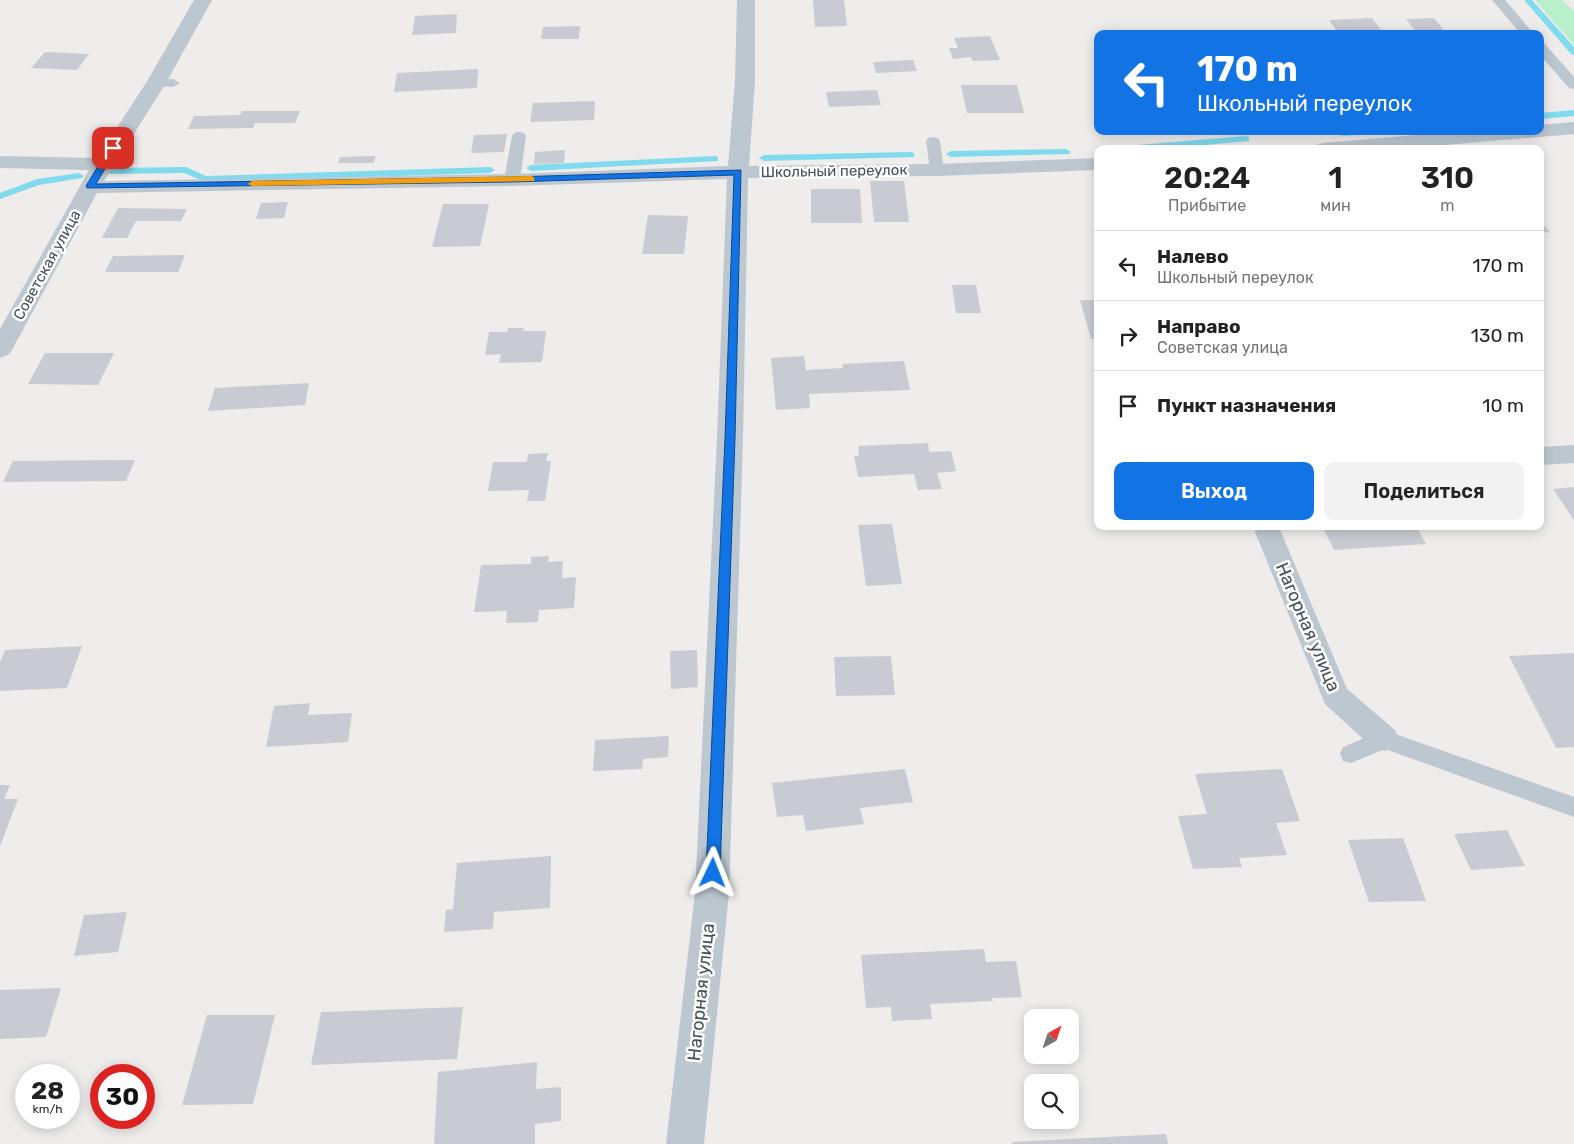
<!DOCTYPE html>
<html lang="ru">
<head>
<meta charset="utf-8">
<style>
	:root { --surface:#fff; --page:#f2f2f2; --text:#222; --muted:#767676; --line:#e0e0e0; --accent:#1173e4 }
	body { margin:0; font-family:Rubik,sans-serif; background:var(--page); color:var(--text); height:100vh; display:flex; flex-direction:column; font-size:19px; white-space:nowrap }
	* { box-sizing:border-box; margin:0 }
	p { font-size:16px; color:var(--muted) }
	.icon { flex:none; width:28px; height:28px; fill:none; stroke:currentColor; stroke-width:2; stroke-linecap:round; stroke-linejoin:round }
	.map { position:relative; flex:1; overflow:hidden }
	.sheet { position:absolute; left:1094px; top:145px; width:450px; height:385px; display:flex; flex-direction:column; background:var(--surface); border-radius:10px; box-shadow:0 2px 12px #0003 }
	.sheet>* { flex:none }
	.top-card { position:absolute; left:1094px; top:30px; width:450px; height:105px; border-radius:10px; box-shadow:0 2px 12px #0003; background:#1173e4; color:#fff; overflow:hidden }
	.needle { width:32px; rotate:40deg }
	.buttons { position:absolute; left:1024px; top:1009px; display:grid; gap:10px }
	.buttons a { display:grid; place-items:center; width:55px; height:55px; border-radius:10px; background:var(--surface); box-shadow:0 2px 12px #0003; font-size:25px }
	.speed { position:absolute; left:15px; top:1064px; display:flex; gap:10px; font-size:25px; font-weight:700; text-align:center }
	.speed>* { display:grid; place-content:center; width:65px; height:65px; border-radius:50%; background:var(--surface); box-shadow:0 2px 12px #0003; line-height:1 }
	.speed small { font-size:12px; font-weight:400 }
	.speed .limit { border:8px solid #d22; background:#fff; color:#111 }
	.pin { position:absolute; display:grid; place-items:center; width:42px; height:42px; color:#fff; margin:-21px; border-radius:10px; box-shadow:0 2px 8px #0006 }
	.me { position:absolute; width:55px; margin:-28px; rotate:2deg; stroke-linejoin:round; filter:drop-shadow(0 0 4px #0008) }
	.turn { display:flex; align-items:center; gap:18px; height:105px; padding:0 20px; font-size:22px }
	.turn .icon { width:65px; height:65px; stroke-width:2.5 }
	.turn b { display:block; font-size:35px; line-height:42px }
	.eta { display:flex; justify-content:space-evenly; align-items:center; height:85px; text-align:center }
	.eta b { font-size:30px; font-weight:600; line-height:35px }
	.action { display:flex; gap:10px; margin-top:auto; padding:10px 20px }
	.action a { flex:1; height:58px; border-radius:10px; background:var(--accent); color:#fff; font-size:20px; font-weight:600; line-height:58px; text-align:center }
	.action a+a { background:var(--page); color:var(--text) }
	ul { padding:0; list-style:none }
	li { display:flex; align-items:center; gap:15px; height:70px; padding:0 20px; border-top:1px solid var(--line) }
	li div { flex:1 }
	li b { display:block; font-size:19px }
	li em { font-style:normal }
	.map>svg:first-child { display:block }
</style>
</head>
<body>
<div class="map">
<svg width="1574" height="1144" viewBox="0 0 1574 1144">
	<rect width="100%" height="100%" fill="#efecec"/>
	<path fill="#b7f0cb" d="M1535 0H1562L1574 11V45Z"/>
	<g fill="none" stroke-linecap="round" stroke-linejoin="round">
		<path fill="#81dbef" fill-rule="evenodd" d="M1524 0H1532L1574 47V55L1571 54Z
			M1574 110V116L1540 119V113Z
			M1345 131H1376L1372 134 1342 136 1340 134Z
			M1246 136 1249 137V141L1161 149H1121L1125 146Z
			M1066 149 1071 152 1069 154 951 157 946 154 951 151Z
			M911 152 914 153V157L764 161 759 158 764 155Z
			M715 156 718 157V161L531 171 526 168 531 165Z
			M186 167 206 176 490 167 495 170 490 173 205 182 184 173 111 174 106 171 111 168Z
			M79 173 84 176 82 178 39 185 0 199V193L37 179Z"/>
	</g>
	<path fill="#c8cbd1" d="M813 0H844L847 26 815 27Z
		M457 14 456 33 412 35 415 16Z
		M1372 18 1384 34H1339L1329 20Z
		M1434 18 1447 34H1418L1406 19Z
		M580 26 579 39H541L543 27Z
		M990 36 1000 60 973 61 971 57 953 59 949 48H958L954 38Z
		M45 52 89 54 77 70 31 68Z
		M913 60 917 71 876 73 873 62Z
		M478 69 477 88 394 92 397 73Z
		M961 85H1017L1024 113H967Z
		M877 90 881 105 829 107 826 92Z
		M595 101 594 120 530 122 533 103Z
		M242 111H300L295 123H255L253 128 188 129 194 116 240 115Z
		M507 134 504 152 471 153 474 135Z
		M565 150 564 163 534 164 535 152Z
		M376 156 373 163H338L340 157Z
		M870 181H904L909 222H874Z
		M811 189H860L862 223H811Z
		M288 202 284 218 256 219 261 203Z
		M443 204H489L480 246 432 247Z
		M118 208 187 209 181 221H136L127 238H102Z
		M648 215 688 216 684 254H642Z
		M1540 221 1550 232 1540 233Z
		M185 255 178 272H105L113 256Z
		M952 285H976L981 313H956Z
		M1080 300H1094L1098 305V339H1091Z
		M508 328H524L523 331H546L542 362 499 363 501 354 485 355 489 332H507Z
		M45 353H114L98 385 28 384Z
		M804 356 806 370 843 368 842 364 904 361 910 390 809 394 810 408 776 410 771 358Z
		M309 383 305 405 208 411 215 388Z
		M928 443 929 451 932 452 951 451 956 471 937 473 942 489 918 490 914 474 858 477 854 456H859L858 446Z
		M548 453 546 461H551L545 501H527L529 490 488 491 493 462H527L528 454Z
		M135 460 126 481 3 482 13 461Z
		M1574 487V520L1553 489Z
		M892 524 902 584 866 586 858 525Z
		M1322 526H1416L1426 544 1334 550Z
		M549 556 548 562 563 561 562 578 576 577 574 608 539 610 538 622 506 623 507 611 474 612 481 565 531 564V557Z
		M82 646 67 688 0 691V662L5 650Z
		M697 650 698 687 671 689 670 651Z
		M1574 653V747L1556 748 1509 656Z
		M891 656 895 695 836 696 834 657Z
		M310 703 308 715 352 713 348 742 266 747 274 706Z
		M669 736 668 757 643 759 642 769 593 771 595 740Z
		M905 769 913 802 860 808 864 824 806 831 803 815 777 817 772 783Z
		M1282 769 1300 821 1276 823 1287 855 1239 858 1242 867 1193 869 1178 816 1207 814 1195 774Z
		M0 785H10L4 799H18L0 846Z
		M1507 830 1525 866 1471 870 1454 834Z
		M1403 838 1426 901 1369 902 1348 840Z
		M551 856 550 908 494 912 493 929 444 932 446 910 453 909 457 863Z
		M127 912 118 952 74 956 84 915Z
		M984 949 986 962 1016 961 1022 997 992 998 993 1001 930 1004 932 1019 892 1021 891 1007 866 1008 861 955Z
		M61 988 46 1037 0 1039V990Z
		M463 1007 457 1059 311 1065 321 1012Z
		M207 1015H275L253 1104 182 1105Z
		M537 1062 536 1089 561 1087V1121L535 1124V1144H434L438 1072Z
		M1166 1134 1168 1144H1012V1142Z"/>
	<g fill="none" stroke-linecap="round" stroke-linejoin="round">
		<path fill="#bcc7cf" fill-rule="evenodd" d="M1492 0H1505L1534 34H1521Z
			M1540 43 1545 44 1574 77V89L1569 88 1540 55Z
			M156 79H173L180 83 173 87 151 86 149 83 151 80Z
			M519 132 524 133 526 136 520 180 517 183H507L504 180 512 136 514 133Z
			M933 137 938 138 940 141 944 170 942 173H932L930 170 926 141 928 138Z
			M1384 730 1574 797V817L1385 749 1351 763 1343 761 1340 754 1343 747Z"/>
		<path fill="#bcc7cf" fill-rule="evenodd" d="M194 0H212L166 83 104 181 512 174 728 166 735 81 737 0H755V81L749 166 937 164 1098 158V170L937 176 748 178 743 438 729 893 704 1144H666L695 893 717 438 727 179 512 186 97 193 12 350 8 355 0 358V329L89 170 0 168V156L97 158 146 83Z
			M1574 122V134L1398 149H1313L1316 145 1323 143 1464 131H1540V125Z
			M1574 445V463L1540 465V447Z
			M1255 526H1281V532L1347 689 1395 730 1399 739 1395 748 1384 751 1373 748 1325 704 1255 532Z"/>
	</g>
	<path fill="#1173e4" stroke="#0b4b94" d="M113 146 117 148 96 184 512 177 741 170 735 438 720 873 718 877 713 879 708 877 706 873 725 438 734 175 512 182 87 188 86 186 109 148Z"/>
	<path fill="#f59e0b" d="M531 176 534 177V181L252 186 248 184 252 181Z"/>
	<g text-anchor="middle" stroke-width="5" stroke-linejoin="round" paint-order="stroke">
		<g font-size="15" fill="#44505a" stroke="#fff">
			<text transform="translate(834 171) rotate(-1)" y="5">Школьный переулок</text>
			<text transform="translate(47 265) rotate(-61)" y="5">Советская улица</text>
		</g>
		<g font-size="18" fill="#44505a" stroke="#fff">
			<text transform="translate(1308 627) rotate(67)" y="6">Нагорная улица</text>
			<text transform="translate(701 992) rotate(-84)" y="6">Нагорная улица</text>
		</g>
	</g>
</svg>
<div class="buttons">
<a><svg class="needle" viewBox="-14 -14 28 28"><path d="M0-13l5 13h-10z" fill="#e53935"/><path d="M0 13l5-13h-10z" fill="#767676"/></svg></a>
<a><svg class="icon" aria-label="search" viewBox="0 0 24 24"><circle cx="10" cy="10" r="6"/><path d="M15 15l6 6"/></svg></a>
</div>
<div class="speed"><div>28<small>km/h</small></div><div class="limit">30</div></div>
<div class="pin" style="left:113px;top:148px;background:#d93025"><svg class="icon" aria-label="arrive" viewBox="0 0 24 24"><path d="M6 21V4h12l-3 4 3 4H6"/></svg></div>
<svg class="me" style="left:713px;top:873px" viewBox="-20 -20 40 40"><path d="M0-17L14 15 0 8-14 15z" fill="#1173e4" stroke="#fff" stroke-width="4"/></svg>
<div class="top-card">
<div class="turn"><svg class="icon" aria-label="left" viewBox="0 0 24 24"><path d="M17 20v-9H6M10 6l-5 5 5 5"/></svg><div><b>170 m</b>Школьный переулок</div></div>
</div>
<section class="sheet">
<div class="eta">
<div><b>20:24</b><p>Прибытие</p></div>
<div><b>1</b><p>мин</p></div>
<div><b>310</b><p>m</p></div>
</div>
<ul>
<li><svg class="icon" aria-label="left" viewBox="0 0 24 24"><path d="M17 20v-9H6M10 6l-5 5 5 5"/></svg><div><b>Налево</b><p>Школьный переулок</p></div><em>170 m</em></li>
<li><svg class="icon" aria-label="right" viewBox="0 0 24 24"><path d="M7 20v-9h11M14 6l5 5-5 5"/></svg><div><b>Направо</b><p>Советская улица</p></div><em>130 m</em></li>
<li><svg class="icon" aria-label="arrive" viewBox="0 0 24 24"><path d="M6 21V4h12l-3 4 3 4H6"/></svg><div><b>Пункт назначения</b></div><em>10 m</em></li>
</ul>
<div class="action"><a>Выход</a><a>Поделиться</a></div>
</section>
</div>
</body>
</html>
